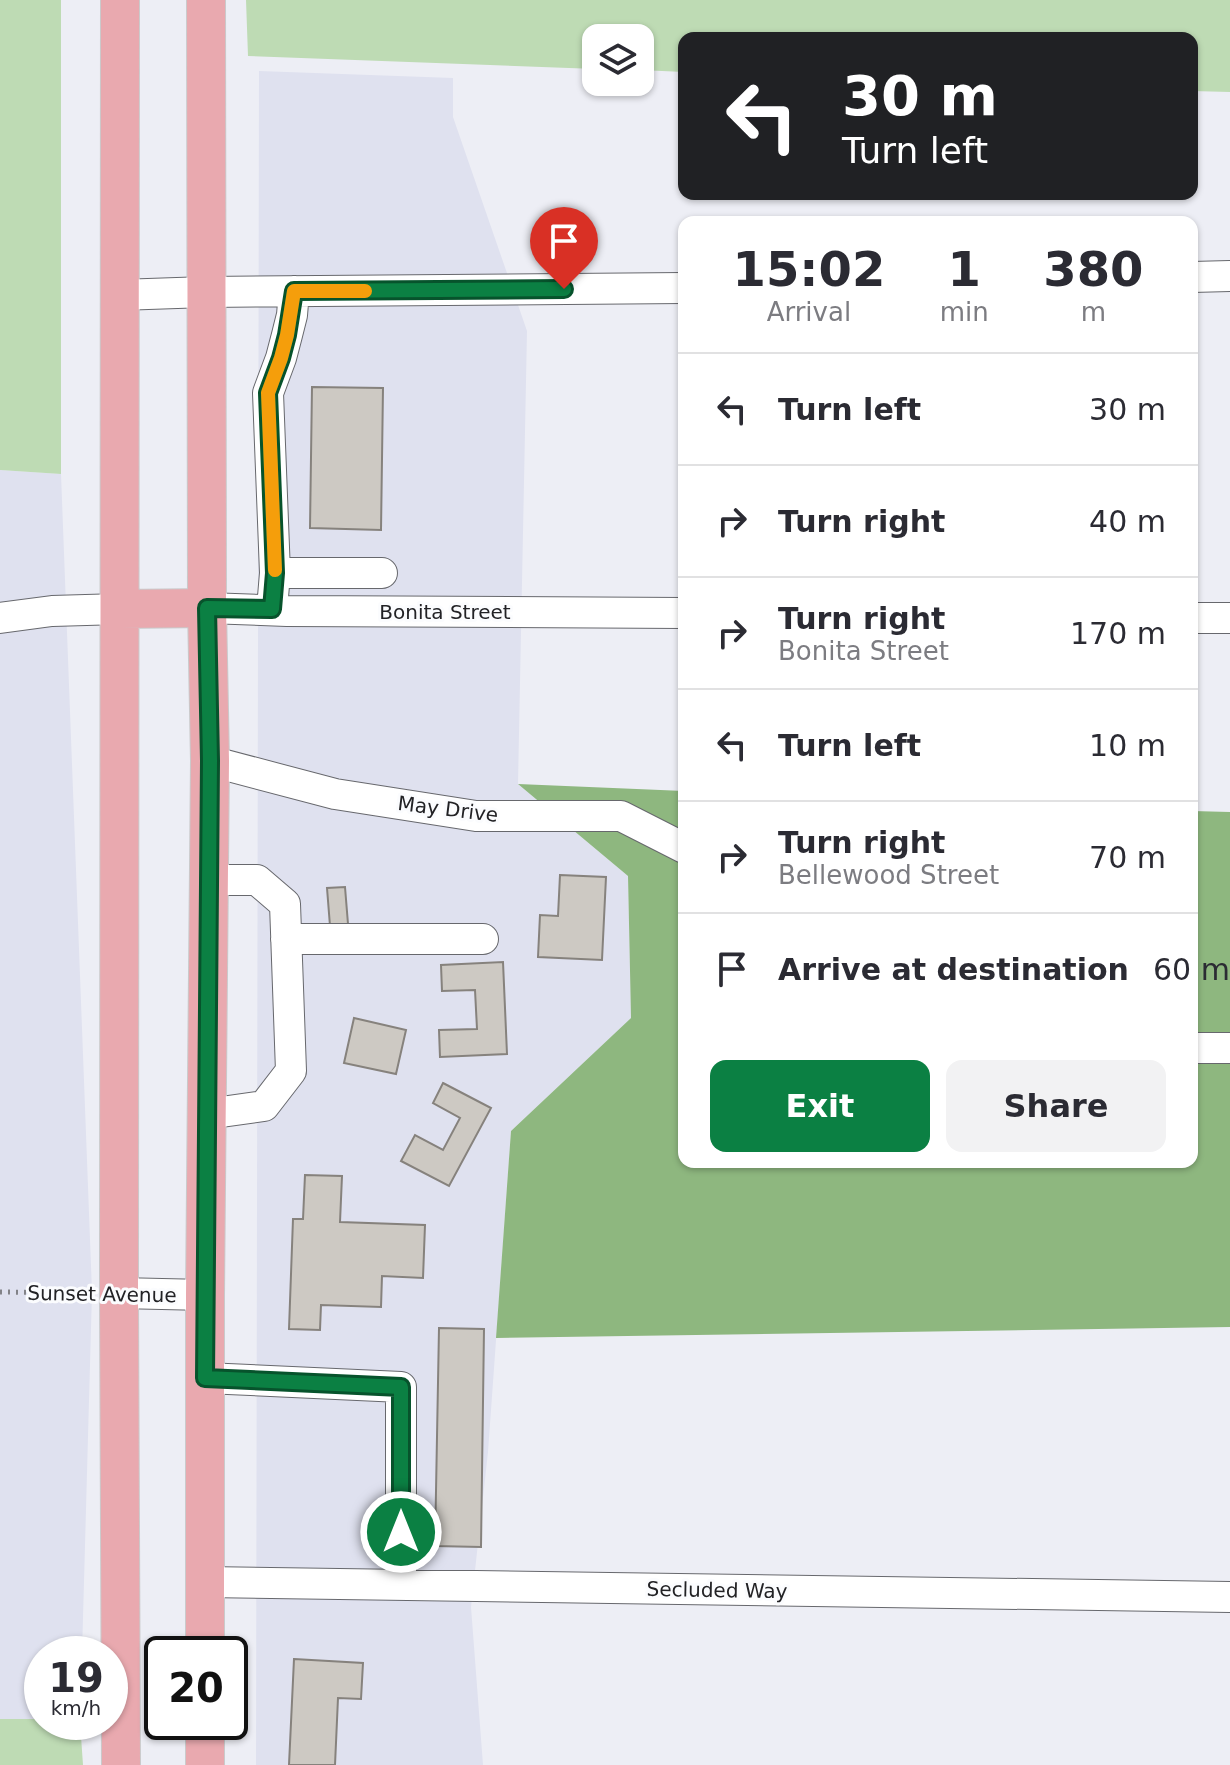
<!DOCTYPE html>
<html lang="en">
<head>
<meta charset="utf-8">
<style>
	:root { --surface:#fff; --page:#f2f2f3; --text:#2b2b33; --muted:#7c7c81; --line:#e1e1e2; --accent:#0b8043 }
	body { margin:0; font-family:"DejaVu Sans",sans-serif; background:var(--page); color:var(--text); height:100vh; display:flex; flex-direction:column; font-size:30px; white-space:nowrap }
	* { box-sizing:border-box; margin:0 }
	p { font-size:26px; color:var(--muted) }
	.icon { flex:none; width:44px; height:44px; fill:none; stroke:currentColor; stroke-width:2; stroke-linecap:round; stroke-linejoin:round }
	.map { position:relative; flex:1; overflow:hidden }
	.panel { position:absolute; left:678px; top:216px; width:520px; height:952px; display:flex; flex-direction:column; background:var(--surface); border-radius:16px; box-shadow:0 2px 6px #0004 }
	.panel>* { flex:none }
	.banner { position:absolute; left:678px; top:32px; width:520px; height:168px; border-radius:16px; box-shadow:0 2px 6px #0004; background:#202124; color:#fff; overflow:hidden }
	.fabs { position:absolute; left:582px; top:24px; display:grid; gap:16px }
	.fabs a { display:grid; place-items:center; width:72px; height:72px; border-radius:16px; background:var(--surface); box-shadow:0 2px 6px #0004; font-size:40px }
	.speed { position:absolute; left:24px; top:1636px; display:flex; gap:16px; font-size:40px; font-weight:700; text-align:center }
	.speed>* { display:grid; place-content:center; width:104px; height:104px; border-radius:50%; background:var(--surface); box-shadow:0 2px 6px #0004; line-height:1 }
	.speed small { font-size:20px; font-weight:400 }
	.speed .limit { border:4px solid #111; border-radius:12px; background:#fff; color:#111 }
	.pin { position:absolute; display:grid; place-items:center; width:68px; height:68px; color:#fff; margin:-82px -34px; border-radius:50% 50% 50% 0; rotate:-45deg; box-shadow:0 0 8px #0007 }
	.pin .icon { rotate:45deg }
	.me { position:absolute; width:88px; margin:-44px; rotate:0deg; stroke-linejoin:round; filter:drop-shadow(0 0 6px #0008) }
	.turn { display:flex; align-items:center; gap:28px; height:168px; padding:0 32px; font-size:36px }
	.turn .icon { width:104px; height:104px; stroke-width:2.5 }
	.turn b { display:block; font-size:56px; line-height:68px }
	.eta { display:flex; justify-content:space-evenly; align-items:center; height:136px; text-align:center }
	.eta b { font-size:48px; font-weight:600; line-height:56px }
	.primary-button { display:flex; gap:16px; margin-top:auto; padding:16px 32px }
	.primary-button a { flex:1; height:92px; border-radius:16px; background:var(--accent); color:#fff; font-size:32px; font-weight:600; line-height:92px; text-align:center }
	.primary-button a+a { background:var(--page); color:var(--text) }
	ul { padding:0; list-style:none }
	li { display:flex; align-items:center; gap:24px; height:112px; padding:0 32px; border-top:2px solid var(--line) }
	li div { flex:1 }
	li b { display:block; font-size:30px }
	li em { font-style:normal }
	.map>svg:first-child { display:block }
</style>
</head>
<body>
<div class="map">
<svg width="1230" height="1765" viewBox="0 0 1230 1765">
	<rect width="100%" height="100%" fill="#edeef5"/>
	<path fill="#dfe1ef" d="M259 71 453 78V117L527 331 518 784 628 876 631 1018 511 1131 488 1452 471 1607 483 1765H256Z
		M0 470 61 474 92 1292 82 1654H42V1719H0Z"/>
	<path fill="#bedbb4" d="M0 0H61V474L0 470Z
		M246 0H1230V92L1192 91V38H684V72L640 70V38H596V69L248 56Z
		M0 1719H42V1722H80L83 1765H0Z"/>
	<path fill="#8eb77f" d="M518 784 684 791V1162H1192V811L1230 812V1327L496 1338 511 1131 631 1018 628 876Z"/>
	<path fill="#cdc9c3" stroke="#86827d" stroke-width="2" d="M312 387 383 388 381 530 310 528Z
		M560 875 606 877 602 960 538 957 540 915 558 916Z
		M345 887 348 924 330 926 327 888Z
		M503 962 507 1054 440 1057 439 1030 477 1029 475 990 442 991 441 965Z
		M354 1018 406 1030 396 1074 344 1063Z
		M443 1083 491 1108 449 1186 401 1161 415 1135 443 1150 460 1118 433 1103Z
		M305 1175 342 1176 340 1222 425 1225 423 1278 382 1276 381 1307 321 1305 320 1330 289 1329 293 1219H303Z
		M439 1328 484 1329 481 1547 435 1546Z
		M294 1659 363 1663 361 1699 338 1698 335 1765H289Z"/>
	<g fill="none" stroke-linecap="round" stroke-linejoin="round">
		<g stroke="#67686d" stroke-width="32">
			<path id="minor" d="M1192 277 1230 276
				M119 295 206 292 684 288
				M275 573H382
				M207 608 287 611 684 613
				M272 609 275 573 268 393 281 358 287 335 292 315 294 291
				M0 618 52 611 120 609
				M1192 618H1230
				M210 761 335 794 476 816H621L684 848
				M286 939H483
				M1192 1048H1230
				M207 1114 264 1106 291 1071 285 904 257 880H209
				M119 1293 205 1295
				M205 1378 401 1387V1585
				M205 1582 1230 1597"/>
		</g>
		<g stroke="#cacacb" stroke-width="40">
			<path id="major" d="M120 0 119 1293 121 1765
				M120 609 207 608
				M205 1654V1295L210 761 207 608 206 0
				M205 1765V1722"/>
		</g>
		<path stroke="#828287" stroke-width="5" stroke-dasharray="2 6" stroke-linecap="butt" d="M0 1292 86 1293"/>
		<use href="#minor" stroke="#fff" stroke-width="30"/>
		<use href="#major" stroke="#e9a9af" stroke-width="38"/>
	</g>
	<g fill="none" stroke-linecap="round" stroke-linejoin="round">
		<g stroke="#07532c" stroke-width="20">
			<path id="route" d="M401 1532V1387L205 1378 210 761 207 608 272 609 275 573 268 393 281 358 287 335 294 291 564 289"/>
		</g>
		<use href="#route" stroke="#0b8043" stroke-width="14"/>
		<path stroke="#f59e0b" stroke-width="14" d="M275 570 268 393 281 358 287 335 294 291H365"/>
	</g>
	<g text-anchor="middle" stroke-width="6" stroke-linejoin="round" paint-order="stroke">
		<g font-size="20" fill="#222225" stroke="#fbfcfe">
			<text x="445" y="619">Bonita Street</text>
			<text transform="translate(448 809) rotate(7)" y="7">May Drive</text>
			<text transform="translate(102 1294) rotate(1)" y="7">Sunset Avenue</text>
			<text transform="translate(717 1590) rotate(1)" y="7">Secluded Way</text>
		</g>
	</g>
</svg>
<div class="fabs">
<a><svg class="icon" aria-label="layers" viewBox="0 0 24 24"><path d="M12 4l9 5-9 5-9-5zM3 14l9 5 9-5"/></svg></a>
</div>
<div class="speed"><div>19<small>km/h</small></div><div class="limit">20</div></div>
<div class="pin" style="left:564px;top:289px;background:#d93025"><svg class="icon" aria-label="arrive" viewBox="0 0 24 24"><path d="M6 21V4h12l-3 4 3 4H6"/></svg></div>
<svg class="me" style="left:401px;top:1532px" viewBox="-20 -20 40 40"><circle r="17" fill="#0b8043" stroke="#fff" stroke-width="3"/><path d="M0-11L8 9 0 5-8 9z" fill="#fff"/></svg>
<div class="banner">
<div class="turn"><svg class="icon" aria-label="left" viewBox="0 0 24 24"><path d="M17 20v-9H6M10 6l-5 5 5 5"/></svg><div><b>30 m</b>Turn left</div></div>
</div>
<section class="panel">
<div class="eta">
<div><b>15:02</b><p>Arrival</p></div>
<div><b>1</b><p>min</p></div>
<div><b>380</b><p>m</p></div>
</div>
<ul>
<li><svg class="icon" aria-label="left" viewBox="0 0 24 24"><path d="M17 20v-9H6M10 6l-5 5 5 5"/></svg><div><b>Turn left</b></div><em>30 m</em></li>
<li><svg class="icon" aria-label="right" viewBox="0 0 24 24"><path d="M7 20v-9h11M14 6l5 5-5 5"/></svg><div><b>Turn right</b></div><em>40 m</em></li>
<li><svg class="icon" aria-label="right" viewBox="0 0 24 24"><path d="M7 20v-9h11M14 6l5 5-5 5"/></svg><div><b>Turn right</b><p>Bonita Street</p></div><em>170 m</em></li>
<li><svg class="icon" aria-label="left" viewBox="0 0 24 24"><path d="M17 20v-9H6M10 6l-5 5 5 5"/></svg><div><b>Turn left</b></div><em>10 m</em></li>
<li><svg class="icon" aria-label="right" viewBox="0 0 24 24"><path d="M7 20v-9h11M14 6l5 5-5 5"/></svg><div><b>Turn right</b><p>Bellewood Street</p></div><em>70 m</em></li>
<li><svg class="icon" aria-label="arrive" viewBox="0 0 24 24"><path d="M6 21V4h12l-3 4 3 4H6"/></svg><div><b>Arrive at destination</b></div><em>60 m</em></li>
</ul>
<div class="primary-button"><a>Exit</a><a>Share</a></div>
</section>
</div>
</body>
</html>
